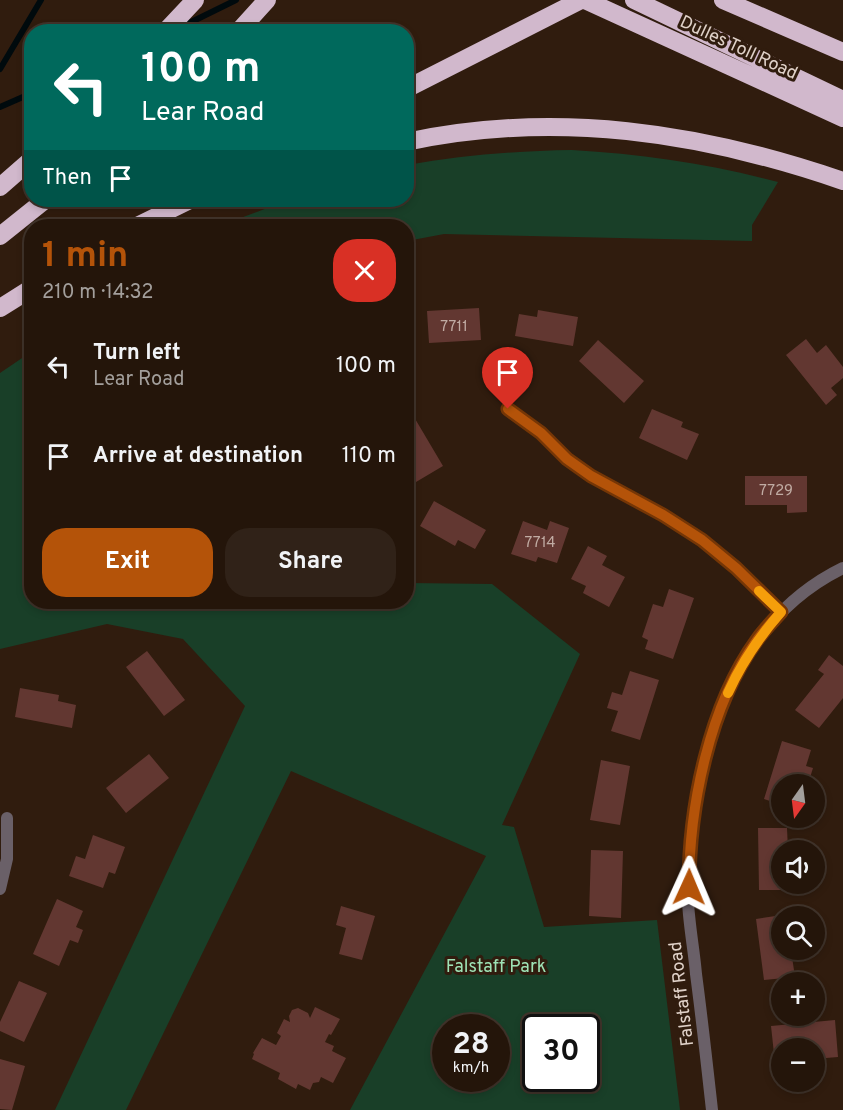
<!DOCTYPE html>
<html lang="en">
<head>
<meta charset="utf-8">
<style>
	:root { --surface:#24150a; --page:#302218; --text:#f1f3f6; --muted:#a39f9c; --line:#41342b; --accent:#b45309 }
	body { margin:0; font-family:Overpass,sans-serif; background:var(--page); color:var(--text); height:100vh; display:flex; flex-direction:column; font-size:22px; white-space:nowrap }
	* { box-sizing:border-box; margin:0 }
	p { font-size:20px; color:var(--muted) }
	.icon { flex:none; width:33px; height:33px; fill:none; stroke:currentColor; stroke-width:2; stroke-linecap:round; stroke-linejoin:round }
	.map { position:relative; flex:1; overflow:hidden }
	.details { position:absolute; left:24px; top:219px; width:390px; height:390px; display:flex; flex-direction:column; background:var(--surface); border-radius:24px; box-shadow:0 3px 9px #0003,0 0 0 2px var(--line) }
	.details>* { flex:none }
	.banner { position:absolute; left:24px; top:24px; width:390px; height:183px; border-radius:24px; box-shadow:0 3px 9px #0003,0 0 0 2px var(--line); background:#00695c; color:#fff; overflow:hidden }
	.needle { width:39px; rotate:194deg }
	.tools { position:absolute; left:771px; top:774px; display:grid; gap:12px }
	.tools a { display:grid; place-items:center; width:54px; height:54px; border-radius:50%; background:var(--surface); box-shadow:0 3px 9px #0003,0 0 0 2px var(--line); font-size:30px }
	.speed { position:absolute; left:432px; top:1014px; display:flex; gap:12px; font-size:30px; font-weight:700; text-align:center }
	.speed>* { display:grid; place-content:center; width:78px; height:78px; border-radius:50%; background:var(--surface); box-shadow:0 3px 9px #0003,0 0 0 2px var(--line); line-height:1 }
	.speed small { font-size:15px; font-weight:400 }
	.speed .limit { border:3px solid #111; border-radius:9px; background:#fff; color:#111 }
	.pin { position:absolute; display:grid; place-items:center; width:51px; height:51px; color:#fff; margin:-62px -26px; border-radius:50% 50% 50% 0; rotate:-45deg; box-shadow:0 0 6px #0007 }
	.pin .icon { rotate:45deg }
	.me { position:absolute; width:66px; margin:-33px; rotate:1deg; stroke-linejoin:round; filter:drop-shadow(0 0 4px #0008) }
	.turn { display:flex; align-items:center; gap:21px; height:126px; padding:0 18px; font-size:27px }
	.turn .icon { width:78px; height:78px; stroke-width:2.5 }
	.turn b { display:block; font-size:42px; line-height:51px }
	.then { display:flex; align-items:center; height:57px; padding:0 18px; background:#0003; gap:12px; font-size:22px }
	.round { display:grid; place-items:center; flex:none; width:63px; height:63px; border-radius:24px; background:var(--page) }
	.summary { display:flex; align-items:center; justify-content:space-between; height:102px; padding:0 18px }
	h1 { font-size:36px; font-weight:700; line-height:45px; color:var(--accent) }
	.button { display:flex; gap:12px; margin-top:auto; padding:12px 18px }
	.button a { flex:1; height:69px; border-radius:24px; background:var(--accent); color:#fff; font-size:24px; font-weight:700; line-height:69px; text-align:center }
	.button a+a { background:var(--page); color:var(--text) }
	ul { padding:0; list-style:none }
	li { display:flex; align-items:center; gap:18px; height:90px; padding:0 18px }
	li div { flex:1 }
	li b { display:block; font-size:22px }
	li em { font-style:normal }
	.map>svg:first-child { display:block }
</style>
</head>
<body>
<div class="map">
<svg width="843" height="1110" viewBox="0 0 843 1110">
	<rect width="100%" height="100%" fill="#301c0e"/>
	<path fill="#193f28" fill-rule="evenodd" d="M572 150C643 154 710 164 778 182L752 225V241L444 234 407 241 406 226H219L289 200H406L407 165C462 155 516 151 572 150Z
		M31 352 32 602H406L407 583 492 584 580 654 502 825 514 827 544 927 657 920 680 1110H350L486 856 291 771 126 1110H55L245 706 183 639 107 624 0 649V373ZM446 1028H496V1078H446ZM536 1028H586V1078H536Z"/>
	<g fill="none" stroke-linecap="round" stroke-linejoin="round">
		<path stroke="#000a0d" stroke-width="6" d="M175 30 236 0
			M0 69 41 0
			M0 107 32 93"/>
	</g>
	<path fill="#623731" d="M479 308 481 340 429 343 427 311Z
		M538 310 578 317 573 346 515 336 519 314 537 317Z
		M806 339 817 353 826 345 843 367V378L831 388 837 395 826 405 786 355Z
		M598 340 644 381 624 403 579 361Z
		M652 409 683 422 681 427 699 434 687 460 639 438Z
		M414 417 443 466 416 482 406 466V421Z
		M745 476H807V512L787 513V505H745Z
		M434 501 486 530 475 549 458 540 455 546 420 526Z
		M523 521 547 530 550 521 569 528 557 563 538 557 536 562 511 554Z
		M588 546 607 556 602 565 625 577 609 607 583 593 586 586 571 579Z
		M669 589 694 598 673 659 645 649 648 640 642 637 653 604 663 607Z
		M147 651 185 700 164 716 126 667Z
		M829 655 843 666V698L819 728 795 710 824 674 818 670Z
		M630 671 659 680 640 740 611 731 618 711 607 708 612 692 622 695Z
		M20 688 59 695 58 701 76 705 72 728 15 717Z
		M782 741 811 750 806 766 813 768 808 784H782V805L764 799Z
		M149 754 169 778 126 813 106 788Z
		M601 760 630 766 620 825 590 820Z
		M758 828H787L788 850H782V884H788V890H759Z
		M93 835 125 847 115 874 109 872 103 888 69 876 76 856 85 859Z
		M591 850 623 851 621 918 589 916Z
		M57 899 83 911 76 927 83 930 78 943 70 940 59 966 33 954Z
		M341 906 375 916 362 960 339 954 346 928 336 925Z
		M782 915V950H791L795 977 764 980 756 919Z
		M19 981 47 993 24 1042 0 1031V1022Z
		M315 1007 340 1019 331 1035 329 1034 325 1042 334 1046 332 1051 346 1058 333 1083 321 1077 319 1082 313 1083 310 1090 298 1084 296 1089 278 1079 280 1073 252 1059 254 1054 253 1053 262 1038 276 1045 281 1036 277 1033 284 1019 290 1022 289 1016 292 1010 298 1008 308 1013 310 1018Z
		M835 1020 838 1057 814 1059V1048H782V1062L775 1063 771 1026Z
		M0 1059 25 1066 12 1110 0 1109Z"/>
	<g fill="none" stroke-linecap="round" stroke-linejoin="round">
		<path stroke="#6a6068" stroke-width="12" d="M508 409 541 433 567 459 591 476 663 515 702 540 736 568 781 612
			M0 889 7 859V818
			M712 1110C707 1065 702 1019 696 974 694 950 689 925 688 901 687 778 722 627 843 568"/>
		<path stroke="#d1b8cc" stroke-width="18" d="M585 0 843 118
			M634 0 843 100
			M723 0 843 52
			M165 32 195 0
			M238 32 267 0
			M406 89 581 0
			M406 142C555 110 701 132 843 181
			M0 187 32 159
			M137 226 190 200
			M0 236 45 200
			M0 308 32 288"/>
	</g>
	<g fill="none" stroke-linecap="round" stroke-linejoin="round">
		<g stroke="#753606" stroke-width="15">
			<path id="route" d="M508 409 541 433 567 459 591 476 663 515 702 540 736 568 781 612C773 621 764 630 757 640 709 706 689 807 689 887"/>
		</g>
		<use href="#route" stroke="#b45309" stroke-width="10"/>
		<path stroke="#f59e0b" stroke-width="10" d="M728 693C742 662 759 637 781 612L759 591"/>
	</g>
	<g text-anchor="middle" stroke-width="6" stroke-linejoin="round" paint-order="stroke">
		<g font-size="15" fill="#c0aba3">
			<text x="454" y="331">7711</text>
			<text x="776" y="495">7729</text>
			<text x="540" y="547">7714</text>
		</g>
		<g font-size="18" fill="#e0d2c9" stroke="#301c0e">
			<text transform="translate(739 47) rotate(25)" y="6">Dulles Toll Road</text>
			<text transform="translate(681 994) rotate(-97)" y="6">Falstaff Road</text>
		</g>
		<g font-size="18" fill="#9fe3b6" stroke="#301c0e">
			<text x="496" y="972">Falstaff Park</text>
		</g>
	</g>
</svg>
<div class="tools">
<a><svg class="needle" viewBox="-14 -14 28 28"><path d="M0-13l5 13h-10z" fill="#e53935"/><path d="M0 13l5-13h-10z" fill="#a39f9c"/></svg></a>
<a><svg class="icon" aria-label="sound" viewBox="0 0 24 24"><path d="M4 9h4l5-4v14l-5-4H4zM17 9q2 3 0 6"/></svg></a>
<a><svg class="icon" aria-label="search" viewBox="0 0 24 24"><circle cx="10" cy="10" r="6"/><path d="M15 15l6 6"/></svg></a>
<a>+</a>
<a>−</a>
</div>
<div class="speed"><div>28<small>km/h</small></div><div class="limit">30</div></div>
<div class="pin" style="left:508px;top:409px;background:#d93025"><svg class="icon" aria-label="arrive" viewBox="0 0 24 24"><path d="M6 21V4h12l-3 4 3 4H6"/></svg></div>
<svg class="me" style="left:689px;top:887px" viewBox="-20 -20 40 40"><path d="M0-17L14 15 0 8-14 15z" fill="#b45309" stroke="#fff" stroke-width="4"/></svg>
<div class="banner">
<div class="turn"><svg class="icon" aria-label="left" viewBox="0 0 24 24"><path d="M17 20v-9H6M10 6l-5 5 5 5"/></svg><div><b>100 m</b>Lear Road</div></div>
<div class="then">Then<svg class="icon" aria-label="arrive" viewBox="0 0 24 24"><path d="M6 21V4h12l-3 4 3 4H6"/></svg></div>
</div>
<section class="details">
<div class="summary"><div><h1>1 min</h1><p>210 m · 14:32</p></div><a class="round" style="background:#d93025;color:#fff"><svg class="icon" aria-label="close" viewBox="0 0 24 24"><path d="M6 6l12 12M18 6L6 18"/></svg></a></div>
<ul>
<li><svg class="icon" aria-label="left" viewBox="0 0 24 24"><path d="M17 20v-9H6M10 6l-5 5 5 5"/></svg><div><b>Turn left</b><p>Lear Road</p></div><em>100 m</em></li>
<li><svg class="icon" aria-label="arrive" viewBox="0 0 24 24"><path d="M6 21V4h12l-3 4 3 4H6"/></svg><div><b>Arrive at destination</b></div><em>110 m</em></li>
</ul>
<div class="button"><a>Exit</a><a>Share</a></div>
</section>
</div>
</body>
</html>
